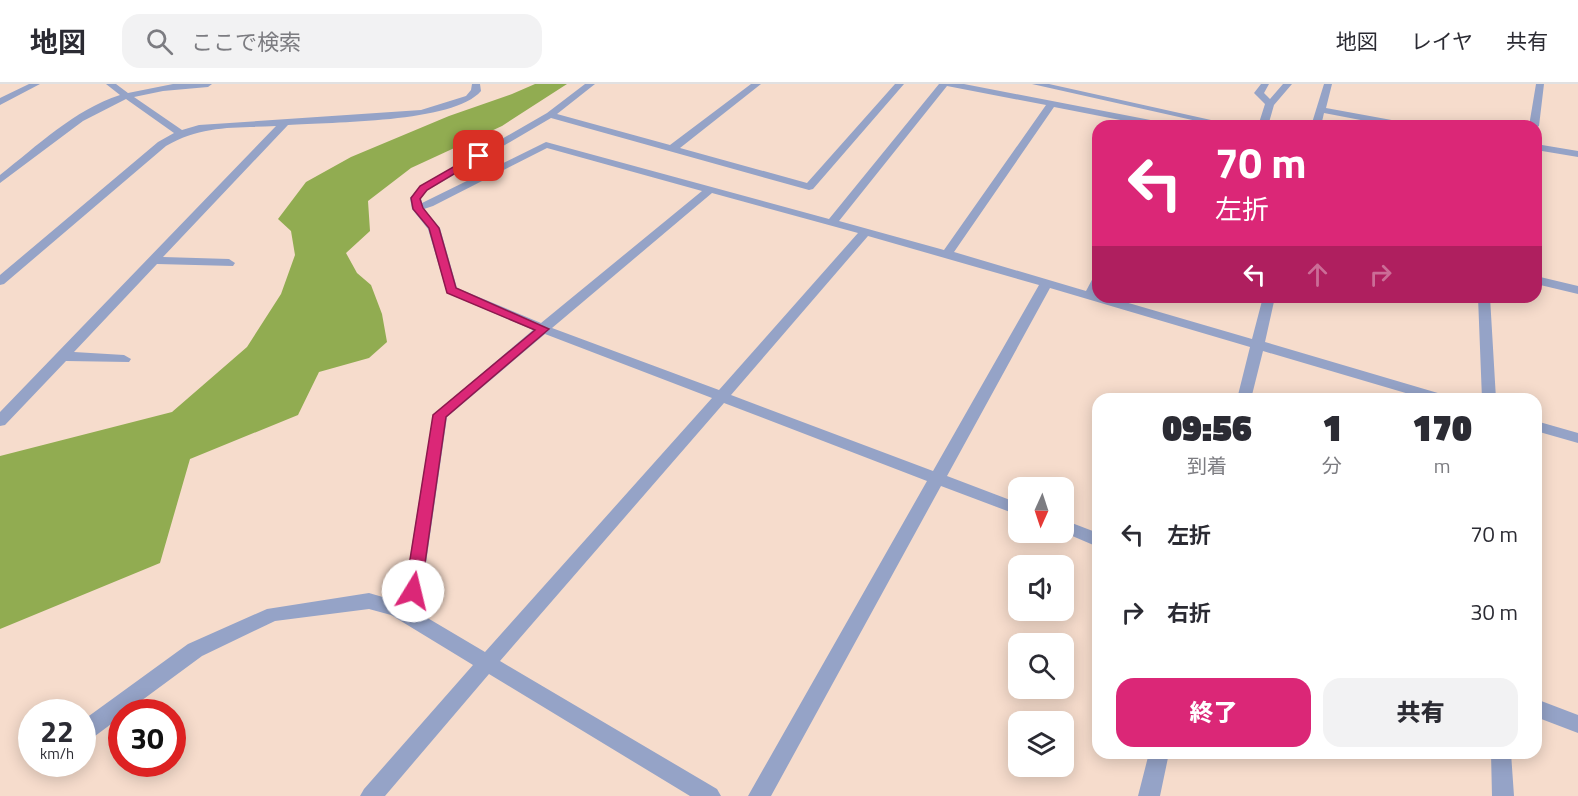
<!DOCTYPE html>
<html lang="ja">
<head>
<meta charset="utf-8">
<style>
	:root { --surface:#fff; --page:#f2f2f3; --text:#2b2b33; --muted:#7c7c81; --line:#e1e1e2; --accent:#db2777 }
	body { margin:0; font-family:"Titillium Web","Noto Sans JP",sans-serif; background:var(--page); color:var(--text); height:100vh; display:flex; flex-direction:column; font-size:22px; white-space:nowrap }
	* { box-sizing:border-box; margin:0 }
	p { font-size:20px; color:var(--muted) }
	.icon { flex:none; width:33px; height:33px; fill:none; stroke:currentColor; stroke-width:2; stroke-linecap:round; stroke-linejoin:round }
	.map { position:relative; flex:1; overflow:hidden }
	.sheet { position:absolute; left:1092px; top:309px; width:450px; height:366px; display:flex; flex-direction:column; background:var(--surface); border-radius:18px; box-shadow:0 3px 15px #0003 }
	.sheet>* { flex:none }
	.guide { position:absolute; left:1092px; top:36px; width:450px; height:183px; border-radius:18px; box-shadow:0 3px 15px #0003; background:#db2777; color:#fff; overflow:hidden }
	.needle { width:39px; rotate:183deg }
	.buttons { position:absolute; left:1008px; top:393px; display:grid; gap:12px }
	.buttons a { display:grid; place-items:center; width:66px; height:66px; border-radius:12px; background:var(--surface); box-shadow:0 3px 15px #0003; font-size:30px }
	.speed { position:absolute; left:18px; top:615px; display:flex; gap:12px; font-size:30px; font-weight:700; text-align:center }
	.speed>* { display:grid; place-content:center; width:78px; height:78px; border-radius:50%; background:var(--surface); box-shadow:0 3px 15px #0003; line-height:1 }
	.speed small { font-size:15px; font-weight:400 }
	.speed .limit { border:9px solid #d22; background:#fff; color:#111 }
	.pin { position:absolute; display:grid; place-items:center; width:51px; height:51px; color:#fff; margin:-26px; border-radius:12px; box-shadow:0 3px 9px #0006 }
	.me { position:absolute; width:66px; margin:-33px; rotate:9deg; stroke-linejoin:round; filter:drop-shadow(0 0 4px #0008) }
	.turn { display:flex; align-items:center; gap:21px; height:126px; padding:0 24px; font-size:27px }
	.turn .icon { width:78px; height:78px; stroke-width:2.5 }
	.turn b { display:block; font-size:42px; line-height:51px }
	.lanes { display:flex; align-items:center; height:57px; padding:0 24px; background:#0003; justify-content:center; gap:30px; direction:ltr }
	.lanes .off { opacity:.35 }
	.eta { display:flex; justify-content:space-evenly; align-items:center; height:102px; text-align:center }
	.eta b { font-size:36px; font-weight:800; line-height:42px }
	.primary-button { display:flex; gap:12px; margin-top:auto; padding:12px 24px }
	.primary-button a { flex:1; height:69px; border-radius:18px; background:var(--accent); color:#fff; font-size:24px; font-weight:800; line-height:69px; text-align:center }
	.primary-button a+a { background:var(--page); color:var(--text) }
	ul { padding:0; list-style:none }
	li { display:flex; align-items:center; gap:18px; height:78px; padding:0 24px }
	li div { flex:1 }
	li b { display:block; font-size:22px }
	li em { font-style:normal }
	header { display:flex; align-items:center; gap:36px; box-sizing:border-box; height:84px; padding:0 30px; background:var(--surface); border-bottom:2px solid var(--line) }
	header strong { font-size:28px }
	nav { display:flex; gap:33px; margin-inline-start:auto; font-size:21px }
	.search { width:420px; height:54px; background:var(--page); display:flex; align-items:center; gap:15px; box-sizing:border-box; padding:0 21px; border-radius:18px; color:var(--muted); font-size:22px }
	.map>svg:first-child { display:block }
</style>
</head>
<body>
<header>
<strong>地図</strong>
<div class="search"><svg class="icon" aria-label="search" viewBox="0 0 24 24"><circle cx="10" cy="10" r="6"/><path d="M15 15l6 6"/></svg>ここで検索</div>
<nav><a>地図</a><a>レイヤ</a><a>共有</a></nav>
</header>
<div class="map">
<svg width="1578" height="712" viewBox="0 0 1578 712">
	<rect width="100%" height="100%" fill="#f6dccc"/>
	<path fill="#91ac51" d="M535 0H567L502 42 411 84 368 117 370 147 346 169 357 189 371 201 382 230 387 258 369 274 319 288 298 331 190 375 160 479 0 545V372L172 328 247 263 281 210 295 171 291 147 278 135 306 98 351 73 449 32 512 10Z"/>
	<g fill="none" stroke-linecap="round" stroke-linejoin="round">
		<path fill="#95a3c7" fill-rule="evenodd" d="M29 0H40L0 21V14Z
			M106 0H116L128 9 173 0H212L208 3 163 7 134 13 182 46 199 41 421 26 466 12 471 6 472 0H480L481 7C454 39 331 38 288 41L163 173 229 175 235 179 233 182 157 180 74 268 124 271 131 275 129 278 66 277 5 341 0 342V328L276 42C235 44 202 41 166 62L4 200 0 201V191L158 58 174 49 126 15 83 37 0 99V91C37 62 74 26 120 11Z
			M585 0H595L557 30 670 61 751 0H761L680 64 807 99 895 0H904L813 105 809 106 551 34 428 106 421 114 422 119 546 58 829 135 939 0H964L1166 39 1171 42H1151L1054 23 954 168 1086 207 1094 192 1098 191V213H1108L1252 255 1263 213H1275L1265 258 1448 312 1450 315H1426L1263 267 1251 315H1237L1250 263 1050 204 947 392 1018 419V431L941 402 771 712H748L927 397 724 319 500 577 717 705 721 712H690L489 590 385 712H360L364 705 473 581 391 531 369 525 275 537 202 572 126 628H122V632L91 655 82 657V637L188 560 267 525 369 509 393 516 405 504 433 331 533 246 447 209 428 145 412 125 410 114 420 102 547 29ZM947 2 1046 21 944 166 839 137ZM547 64 702 107 541 239 457 204 440 144 424 125 433 122ZM712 109 858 149 719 306 552 244ZM868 152 1039 201 933 387 731 311ZM545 250 712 314 485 568 409 523 422 507 447 333Z
			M1032 0H1049L1238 42H1219Z
			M1261 0H1269L1264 9 1270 15 1283 0H1292L1274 21 1268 42H1258L1265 20 1254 9Z
			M1324 0H1332L1326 24 1408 39 1413 42H1392L1324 29 1321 42H1311Z
			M1536 0H1544L1539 42 1536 44V42H1529Z
			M1536 60 1578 67V73L1536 66Z
			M1536 192 1578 202V210L1536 200Z
			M1478 213H1490L1496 315H1482Z
			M1536 337 1578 349V359L1536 347Z
			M1064 436 1098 449V463L1063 448Z
			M1536 615 1578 631V649L1536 633Z
			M1149 669H1169L1160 712H1138Z
			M1491 669H1511L1514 712H1492Z"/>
	</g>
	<path fill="#db2777" stroke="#8e194d" stroke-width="1.5" d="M476 70 484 72 427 106 420 115 423 124 439 144 456 204 549 245 446 333 421 507 419 512 413 514 407 512 405 507 433 331 535 246 447 209 429 144 413 125 411 114 420 102Z"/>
</svg>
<div class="buttons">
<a><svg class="needle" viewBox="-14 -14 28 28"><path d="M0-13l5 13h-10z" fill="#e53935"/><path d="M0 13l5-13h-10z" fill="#7c7c81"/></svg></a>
<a><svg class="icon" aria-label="sound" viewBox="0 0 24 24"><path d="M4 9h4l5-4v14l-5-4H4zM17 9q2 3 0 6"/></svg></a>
<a><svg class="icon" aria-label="search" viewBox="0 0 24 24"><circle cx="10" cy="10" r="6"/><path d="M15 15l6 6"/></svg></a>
<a><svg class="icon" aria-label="layers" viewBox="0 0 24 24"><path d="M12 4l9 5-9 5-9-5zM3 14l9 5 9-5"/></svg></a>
</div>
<div class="speed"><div>22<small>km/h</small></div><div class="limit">30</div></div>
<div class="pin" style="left:479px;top:72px;background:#d93025"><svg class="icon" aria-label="arrive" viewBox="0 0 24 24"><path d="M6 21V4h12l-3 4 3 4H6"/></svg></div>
<svg class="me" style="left:413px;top:507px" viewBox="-20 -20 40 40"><circle r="19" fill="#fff"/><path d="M0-13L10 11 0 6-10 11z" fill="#db2777"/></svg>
<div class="guide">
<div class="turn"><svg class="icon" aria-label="left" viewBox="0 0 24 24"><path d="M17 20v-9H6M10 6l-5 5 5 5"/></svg><div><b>70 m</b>左折</div></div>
<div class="lanes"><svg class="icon" aria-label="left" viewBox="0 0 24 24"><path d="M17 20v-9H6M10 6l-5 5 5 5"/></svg><svg class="icon off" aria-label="ahead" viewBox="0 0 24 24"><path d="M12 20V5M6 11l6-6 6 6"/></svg><svg class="icon off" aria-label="right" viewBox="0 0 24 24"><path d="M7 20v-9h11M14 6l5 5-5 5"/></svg></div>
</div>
<section class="sheet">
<div class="eta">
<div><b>09:56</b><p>到着</p></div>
<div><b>1</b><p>分</p></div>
<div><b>170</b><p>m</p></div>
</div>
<ul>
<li><svg class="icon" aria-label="left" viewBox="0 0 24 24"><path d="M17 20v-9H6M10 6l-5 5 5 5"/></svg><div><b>左折</b></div><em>70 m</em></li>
<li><svg class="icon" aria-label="right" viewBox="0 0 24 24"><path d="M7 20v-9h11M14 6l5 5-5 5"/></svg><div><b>右折</b></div><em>30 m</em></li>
</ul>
<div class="primary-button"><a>終了</a><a>共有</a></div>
</section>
</div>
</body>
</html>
